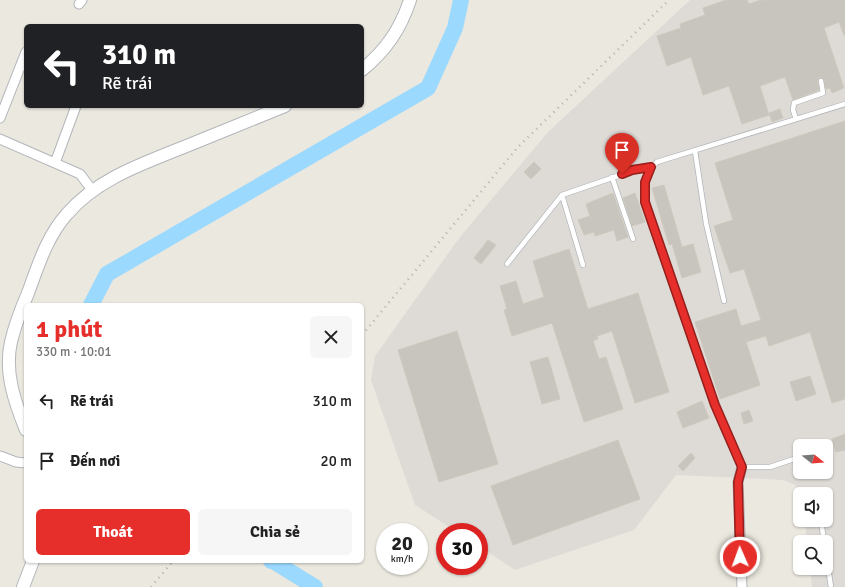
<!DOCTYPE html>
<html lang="vi">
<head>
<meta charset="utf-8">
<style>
	:root { --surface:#fff; --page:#f6f6f6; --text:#222; --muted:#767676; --accent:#e62e2a }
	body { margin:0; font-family:Signika,sans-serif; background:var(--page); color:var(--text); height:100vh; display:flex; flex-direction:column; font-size:15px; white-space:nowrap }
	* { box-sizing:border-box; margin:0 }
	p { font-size:13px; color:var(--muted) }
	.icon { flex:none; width:22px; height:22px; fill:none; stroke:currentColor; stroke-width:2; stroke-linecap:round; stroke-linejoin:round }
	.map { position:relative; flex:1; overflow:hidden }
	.sheet { position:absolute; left:24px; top:303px; width:340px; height:260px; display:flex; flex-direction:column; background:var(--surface); border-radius:6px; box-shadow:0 1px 3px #0004 }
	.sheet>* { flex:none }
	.top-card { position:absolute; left:24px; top:24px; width:340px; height:84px; border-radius:6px; box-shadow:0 1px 3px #0004; background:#202124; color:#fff; overflow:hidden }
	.needle { width:26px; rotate:107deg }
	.tools { position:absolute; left:793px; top:439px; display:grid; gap:8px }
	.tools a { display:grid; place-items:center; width:40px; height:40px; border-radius:6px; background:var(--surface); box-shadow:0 1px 3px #0004; font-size:20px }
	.speed { position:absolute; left:376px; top:523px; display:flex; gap:8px; font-size:20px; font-weight:700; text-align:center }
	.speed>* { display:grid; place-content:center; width:52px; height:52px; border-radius:50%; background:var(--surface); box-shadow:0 1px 3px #0004; line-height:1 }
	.speed small { font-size:10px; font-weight:400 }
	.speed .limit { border:6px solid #d22; background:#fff; color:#111 }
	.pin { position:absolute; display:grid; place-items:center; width:34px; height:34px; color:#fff; margin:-41px -17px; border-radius:50% 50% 50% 0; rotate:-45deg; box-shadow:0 0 4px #0007 }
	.pin .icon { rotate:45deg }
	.me { position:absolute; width:44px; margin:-22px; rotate:358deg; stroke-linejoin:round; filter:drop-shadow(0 0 3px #0008) }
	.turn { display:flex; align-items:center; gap:14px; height:84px; padding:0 12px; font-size:18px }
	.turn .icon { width:52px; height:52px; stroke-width:2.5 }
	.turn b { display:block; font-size:28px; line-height:34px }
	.round { display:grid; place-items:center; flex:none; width:42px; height:42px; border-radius:6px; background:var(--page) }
	.headline { display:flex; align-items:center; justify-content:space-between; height:68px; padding:0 12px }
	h1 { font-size:24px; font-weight:700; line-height:30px; color:var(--accent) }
	.cta { display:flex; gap:8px; margin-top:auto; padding:8px 12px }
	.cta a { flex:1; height:46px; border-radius:6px; background:var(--accent); color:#fff; font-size:16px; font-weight:700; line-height:46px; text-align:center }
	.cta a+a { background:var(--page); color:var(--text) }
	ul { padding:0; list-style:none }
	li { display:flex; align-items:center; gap:12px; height:60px; padding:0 12px }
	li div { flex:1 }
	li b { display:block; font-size:15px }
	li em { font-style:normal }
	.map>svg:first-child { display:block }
</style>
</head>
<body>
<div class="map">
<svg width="845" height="587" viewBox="0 0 845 587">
	<rect width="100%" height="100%" fill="#ebe8df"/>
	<path fill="#dedbd7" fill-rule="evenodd" d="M690 0H845V587H812L810 568H826V542H807L805 520H826V494H800V498L795 485 783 480 676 475 634 530 515 570 479 546V532H457L415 505 371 380 375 356 460 237 548 132ZM800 446H826V472H800Z"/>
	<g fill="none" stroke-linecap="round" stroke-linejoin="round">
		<path stroke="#9cd9fe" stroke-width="16" d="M91 305 107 274 428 88 455 28 461 0
			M271 561H273L315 587"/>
	</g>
	<path fill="#c8c4be" stroke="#cfc9bd" d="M726 0H747L749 4 761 0H845V35H844L839 22 824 28 844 88 832 93 830 88 826 89 824 79 820 77 817 81 819 90 793 100 785 77 760 86 769 115 742 124 729 86 703 95 691 57 667 66 657 36 681 28 680 24 705 15 703 8Z
		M780 109 783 118 772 122 769 113Z
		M845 121V399L832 403 810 332 769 346 766 336 746 342 760 385 720 399 695 322 736 309 741 326 761 320 744 269 730 273 714 226 733 220 715 163Z
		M534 162 541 169 531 179 524 172Z
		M664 185 682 247 693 244 701 272 682 278 672 244 669 245 652 188Z
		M613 193 628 237 617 241 614 230 595 236 594 232 584 235 578 220 590 216 586 204Z
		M635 193 645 222 632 226 623 198Z
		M488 240 496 245 481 264 474 258Z
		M569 249 588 309 638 293 669 392 635 403 612 331 597 336 598 339 593 341 599 359 606 357 623 409 584 422 552 323 512 336 504 310 507 309 500 286 516 281 523 304 544 297 533 261Z
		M457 331 498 464 439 482 398 350Z
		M548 357 560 399 542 404 530 362Z
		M810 376 816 394 796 401 790 382Z
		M702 401 709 418 683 428 677 412Z
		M749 410 753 421 744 424 741 413Z
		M845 434V450L836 452 832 439Z
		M618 440 640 499 513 545 491 486Z
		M691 453 695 458 683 471 678 466Z"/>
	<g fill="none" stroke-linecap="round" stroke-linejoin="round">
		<g stroke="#b2b6ba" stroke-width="6">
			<path id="service" d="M796 119 793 110 794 103 823 93 821 81
				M695 151 706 223 724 301
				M612 177 633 239
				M562 195 583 265
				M507 264 562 195 632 171 651 167
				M800 457 770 467H742L715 405 645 201C645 186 644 174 657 162L845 104
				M821 520 824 542
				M826 554 831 587"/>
		</g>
		<g stroke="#b2b6ba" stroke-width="11">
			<path id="minor" d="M79 4 82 0
				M0 118 26 52
				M0 139 80 174 92 190
				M55 163 76 106
				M0 456 16 462 26 463
				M742 467 738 482 742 587"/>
		</g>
		<g stroke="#b2b6ba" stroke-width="14">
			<path id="tertiary" d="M362 70C386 50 400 30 410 0
				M26 430C15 403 4 372 11 342 15 325 21 309 28 293 38 266 47 236 67 214 97 179 142 164 184 147 218 133 251 120 285 106
				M23 587 33 561"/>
		</g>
		<use href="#service" stroke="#fff" stroke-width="4.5"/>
		<use href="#minor" stroke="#fff" stroke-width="9"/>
		<use href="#tertiary" stroke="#fff" stroke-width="12"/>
		<path stroke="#b0b1b1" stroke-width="2.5" stroke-dasharray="1 5" stroke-linecap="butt" d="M362 335 518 147 669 0
			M151 587 173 561"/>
	</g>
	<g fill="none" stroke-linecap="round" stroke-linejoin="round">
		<g stroke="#961e1b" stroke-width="10">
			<path id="route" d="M622 174 632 170 651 167 645 182V202L715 405 742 467 738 482 740 557"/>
		</g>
		<use href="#route" stroke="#e62e2a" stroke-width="7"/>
	</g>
</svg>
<div class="tools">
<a><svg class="needle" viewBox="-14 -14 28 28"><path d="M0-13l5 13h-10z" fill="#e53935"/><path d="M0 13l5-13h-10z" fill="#767676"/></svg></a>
<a><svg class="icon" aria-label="sound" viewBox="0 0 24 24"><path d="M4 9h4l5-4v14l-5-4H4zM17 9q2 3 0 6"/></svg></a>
<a><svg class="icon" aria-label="search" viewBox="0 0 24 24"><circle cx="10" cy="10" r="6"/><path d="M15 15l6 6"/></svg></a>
</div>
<div class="speed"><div>20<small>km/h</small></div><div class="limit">30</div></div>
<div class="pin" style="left:622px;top:174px;background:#d93025"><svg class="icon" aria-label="arrive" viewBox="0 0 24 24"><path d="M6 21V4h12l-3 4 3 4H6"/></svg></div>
<svg class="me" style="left:740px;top:557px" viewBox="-20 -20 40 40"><circle r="17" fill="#e62e2a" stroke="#fff" stroke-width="3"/><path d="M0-11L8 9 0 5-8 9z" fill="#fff"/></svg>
<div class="top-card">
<div class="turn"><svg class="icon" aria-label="left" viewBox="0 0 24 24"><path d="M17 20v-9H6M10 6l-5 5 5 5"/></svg><div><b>310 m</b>Rẽ trái</div></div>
</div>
<section class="sheet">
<div class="headline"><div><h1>1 phút</h1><p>330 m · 10:01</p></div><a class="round"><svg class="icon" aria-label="close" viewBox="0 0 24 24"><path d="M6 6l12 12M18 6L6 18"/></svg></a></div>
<ul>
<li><svg class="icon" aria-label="left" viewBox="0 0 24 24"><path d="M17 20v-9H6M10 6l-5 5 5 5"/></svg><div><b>Rẽ trái</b></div><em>310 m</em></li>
<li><svg class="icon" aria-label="arrive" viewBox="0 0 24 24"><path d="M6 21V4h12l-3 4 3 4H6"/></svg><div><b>Đến nơi</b></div><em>20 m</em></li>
</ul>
<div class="cta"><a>Thoát</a><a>Chia sẻ</a></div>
</section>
</div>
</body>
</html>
